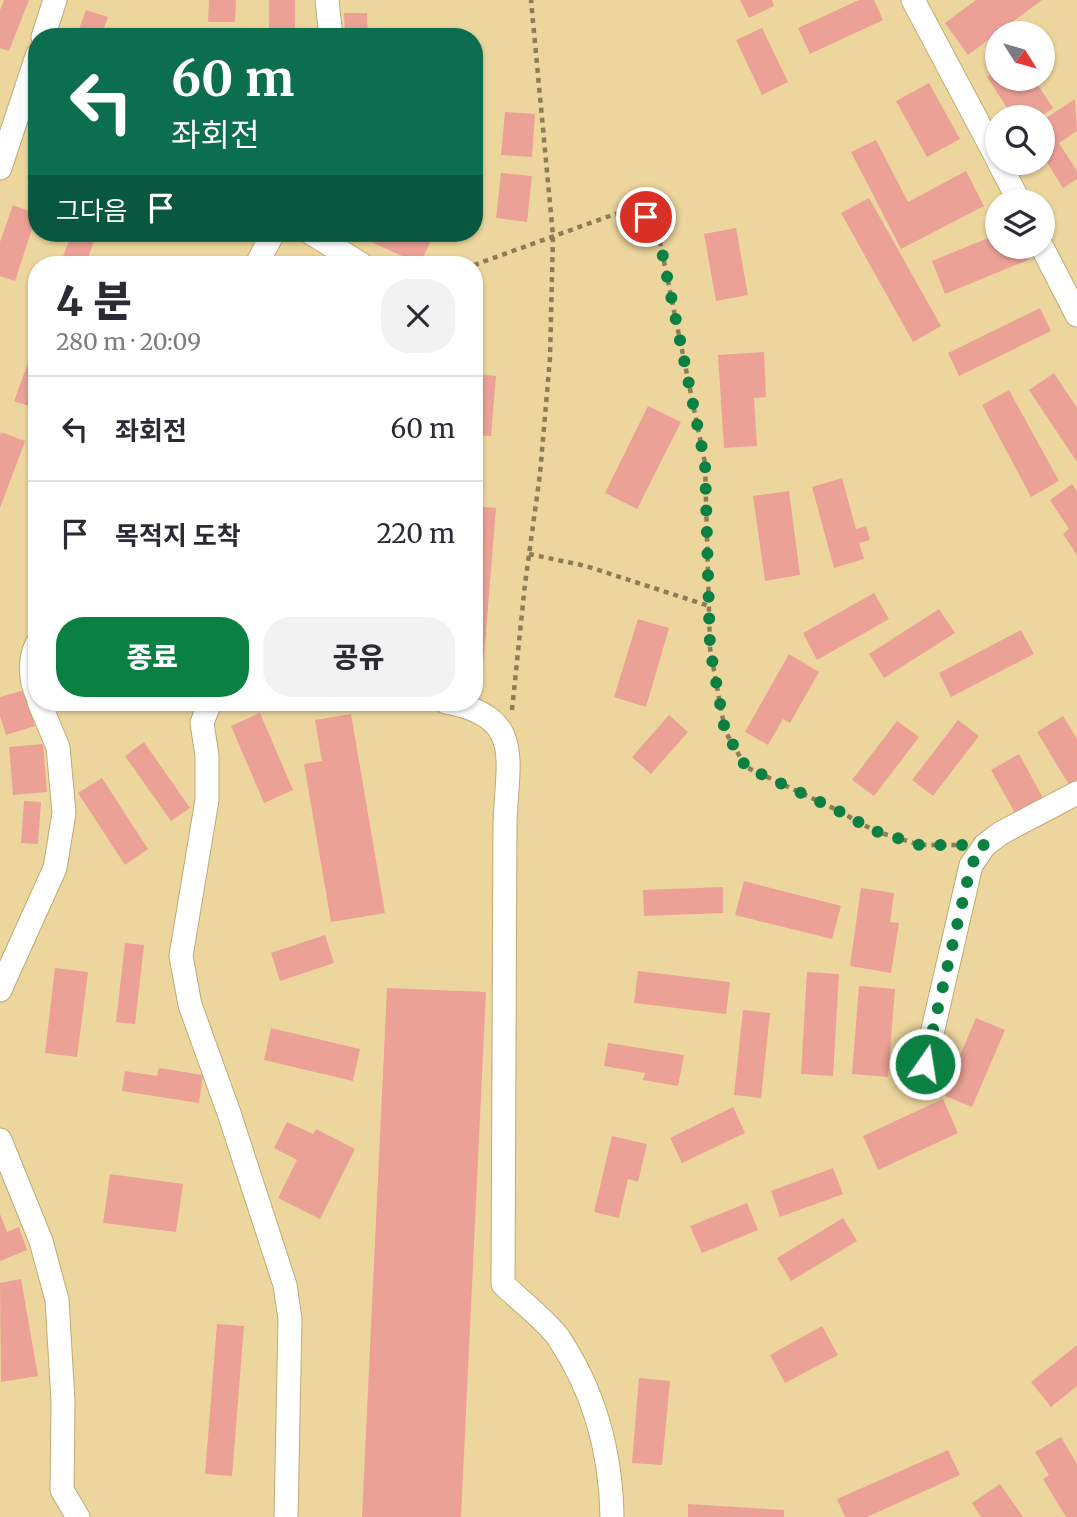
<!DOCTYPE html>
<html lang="ko">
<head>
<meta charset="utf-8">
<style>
	:root { --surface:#fff; --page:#f2f2f3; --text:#2b2b33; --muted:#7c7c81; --line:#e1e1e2; --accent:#0b8043 }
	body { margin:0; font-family:Merriweather,"Noto Sans KR",serif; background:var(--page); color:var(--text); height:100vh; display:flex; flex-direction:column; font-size:26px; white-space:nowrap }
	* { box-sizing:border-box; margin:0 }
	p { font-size:23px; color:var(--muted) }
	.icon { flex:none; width:38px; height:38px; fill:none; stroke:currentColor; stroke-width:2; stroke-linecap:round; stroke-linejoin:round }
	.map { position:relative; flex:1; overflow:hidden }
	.details { position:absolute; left:28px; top:256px; width:455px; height:455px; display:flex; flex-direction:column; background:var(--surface); border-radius:28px; box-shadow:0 2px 5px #0004 }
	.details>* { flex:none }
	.guide { position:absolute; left:28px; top:28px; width:455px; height:214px; border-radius:28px; box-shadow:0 2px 5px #0004; background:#0b6e4f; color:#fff; overflow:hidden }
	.needle { width:46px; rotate:127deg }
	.controls { position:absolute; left:985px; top:21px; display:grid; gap:14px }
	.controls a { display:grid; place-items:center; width:70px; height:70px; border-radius:50%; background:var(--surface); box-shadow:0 2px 5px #0004; font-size:35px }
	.pin { position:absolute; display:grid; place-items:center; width:60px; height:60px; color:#fff; margin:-30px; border:4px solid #fff; border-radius:50%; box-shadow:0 2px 7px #0007 }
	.me { position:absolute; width:77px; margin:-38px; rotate:13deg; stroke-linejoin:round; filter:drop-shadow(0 0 5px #0008) }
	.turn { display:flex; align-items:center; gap:24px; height:147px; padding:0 28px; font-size:32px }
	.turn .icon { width:91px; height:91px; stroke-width:2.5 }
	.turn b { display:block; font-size:49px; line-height:60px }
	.then { display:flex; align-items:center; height:66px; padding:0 28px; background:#0003; gap:14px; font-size:26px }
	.round { display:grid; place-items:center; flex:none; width:74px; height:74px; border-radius:28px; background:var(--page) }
	.overview { display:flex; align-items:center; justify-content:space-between; height:119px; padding:0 28px }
	h1 { font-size:42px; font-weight:800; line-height:52px }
	.button { display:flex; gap:14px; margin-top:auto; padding:14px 28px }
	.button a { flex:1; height:80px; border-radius:28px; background:var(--accent); color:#fff; font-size:28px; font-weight:800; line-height:80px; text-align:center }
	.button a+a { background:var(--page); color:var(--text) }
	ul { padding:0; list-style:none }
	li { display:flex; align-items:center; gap:21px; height:105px; padding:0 28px; border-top:2px solid var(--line) }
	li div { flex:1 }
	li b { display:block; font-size:26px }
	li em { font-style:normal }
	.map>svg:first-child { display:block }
</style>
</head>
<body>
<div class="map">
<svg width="1077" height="1517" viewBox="0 0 1077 1517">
	<rect width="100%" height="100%" fill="#edd69e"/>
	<path fill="#eca196" d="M4 0H29L9 51 0 48V10Z
		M209 0H236L235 22H208Z
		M269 0H295V37H269Z
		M740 0H772L774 6 749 18Z
		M859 0H874L883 20 810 54 798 28Z
		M976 0H1042L968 55 945 23Z
		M86 10 108 17 101 37H76Z
		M344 13H367L368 37H345Z
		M762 28 788 82 762 95 736 40Z
		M998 70V79H1034L1053 108 1040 117H1013L987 77Z
		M929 83 960 139 927 157 896 101Z
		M1075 99 1077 131 1059 143 1077 171V179L1063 188 1043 156V120Z
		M505 112 535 114 532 157 501 155Z
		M876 140 908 202 966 171 984 206 901 249 851 152Z
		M37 154V182L27 178Z
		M501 173 532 176 527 222 496 218Z
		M869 198 941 326 913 342 841 213Z
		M13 205 37 214 15 281 0 276V242Z
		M736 228 748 295 716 301 704 234Z
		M72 233H80L95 238 86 264H60Z
		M205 233H229L226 241Z
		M351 233H432L434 234 420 264Z
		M998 234V247H1023L1028 260 945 294 932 261Z
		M474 285H479L476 316H474Z
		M1040 308 1051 331 959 376 948 353Z
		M36 341 37 403 35 408 14 401Z
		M764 352 766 397 754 398 757 446 724 448 718 355Z
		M1054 373 1077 408V462L1029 390Z
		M474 374 496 376 491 436 474 435Z
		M1009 390 1059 481 1031 497 982 405Z
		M648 406 681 422 637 509 605 493Z
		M1 432 25 441 0 508V435Z
		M842 478 856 529 866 526 870 540 859 543 864 559 834 568 812 487Z
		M1072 484 1077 491V555L1063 534 1069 529 1050 500Z
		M789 491 800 575 765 581 753 496Z
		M474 506 496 508 482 681H474Z
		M874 593 889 619 817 660 803 633Z
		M939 609 955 633 884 678 869 654Z
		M638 619 669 628 646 707 614 697Z
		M1021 630 1034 654 951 697 939 673Z
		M789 654 819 672 790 723 783 719 768 745 745 732Z
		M24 690 35 726 6 735 0 716V697Z
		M260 713 293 790 264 803 231 726Z
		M351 714 385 913 331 922 304 764 322 761 315 720Z
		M669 715 688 732 651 774 632 757Z
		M1063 716 1077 739V784L1071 788 1037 732Z
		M958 720 979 736 933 796 912 780Z
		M897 721 919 737 874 796 852 780Z
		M144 742 190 808 171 821 125 756Z
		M43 744 47 792 13 795 9 747Z
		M1019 754 1043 798 1015 813 991 770Z
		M102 778 148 849 125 865 78 793Z
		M24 801 41 802 38 844 21 843Z
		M744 881 841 906 832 939 735 915Z
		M723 887V913L644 916 643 890Z
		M861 888 894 893 890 922 899 923 891 973 850 966Z
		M325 935 334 963 280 981 271 953Z
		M125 943 144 945 135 1024 116 1022Z
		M55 968 88 972 77 1057 45 1053Z
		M638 971 730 982 726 1014 634 1003Z
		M807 972 839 974 833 1076 801 1074Z
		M859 986 895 989 888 1077 852 1074Z
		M387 988 486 992 461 1517H362Z
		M743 1010 770 1013 761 1098 734 1095Z
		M976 1018 1005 1030 972 1107 943 1095Z
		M271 1028 360 1049 353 1081 264 1060Z
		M608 1043 684 1055 678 1086 643 1080 645 1073 604 1066Z
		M159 1068 203 1075 199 1103 122 1091 125 1071 157 1076Z
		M943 1099 958 1133 878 1170 863 1136Z
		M733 1107 745 1133 682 1163 670 1138Z
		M287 1122 313 1134 316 1129 355 1149 320 1219 278 1198 297 1160 274 1148Z
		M612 1136 647 1144 638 1182 628 1179 619 1218 594 1212Z
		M833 1168 843 1194 780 1217 771 1191Z
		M110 1174 183 1184 176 1232 103 1223Z
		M747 1203 758 1230 702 1253 690 1226Z
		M0 1214 7 1232 19 1227 27 1250 0 1261Z
		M843 1218 857 1241 791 1281 777 1258Z
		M21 1279 38 1376 1 1382 0 1283Z
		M217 1324 244 1326 232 1476 205 1474Z
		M822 1326 838 1355 785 1383 770 1355Z
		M1077 1345V1386L1051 1407 1031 1382Z
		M639 1378 670 1381 662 1465 632 1463Z
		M1061 1437 1077 1464V1517H1066L1043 1479 1049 1475 1035 1452Z
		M948 1450 960 1475 867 1517H845L837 1499Z
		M1000 1484 1023 1517H981L972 1503Z
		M688 1504 784 1510V1517H688Z"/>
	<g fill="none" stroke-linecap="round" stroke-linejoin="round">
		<g stroke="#c0aa72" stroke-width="25">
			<path id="street" d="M327 0 331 37
				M913 0 998 160
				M43 37 55 0
				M999 163 1019 201
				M0 168 37 56
				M311 233 361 264
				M1042 247 1077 315
				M257 264 273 233
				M37 644C29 659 30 679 37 695
				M210 702 202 723 207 756V800L181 956 190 1005 229 1113 285 1285 290 1319 286 1517
				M446 702C525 716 507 760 505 823L503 1284C519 1300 545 1319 558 1337 595 1392 611 1452 612 1517
				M0 990 55 868 64 813 58 747 39 702
				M925 1064 971 865 985 845 1001 833 1077 793
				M0 1140 41 1241 57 1300 63 1401 62 1490 78 1517"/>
		</g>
		<path stroke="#8d7d56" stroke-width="4.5" stroke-dasharray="5 5" stroke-linecap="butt" d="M474 265 618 213 646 217 658 232 705 463 710 648 725 731 746 767 835 809 875 831 920 845H956
			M529 554 586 566 709 606
			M512 710 525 584 540 474 550 358 553 236 531 0"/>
		<use href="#street" stroke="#fff" stroke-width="23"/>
	</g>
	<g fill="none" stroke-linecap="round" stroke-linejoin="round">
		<path stroke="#0b8043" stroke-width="12" stroke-dasharray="0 21.6" d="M646 217 658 232 705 463 710 648 725 731 746 767 835 809 875 831 920 845H985L971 865 925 1064"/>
	</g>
</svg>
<div class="controls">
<a><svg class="needle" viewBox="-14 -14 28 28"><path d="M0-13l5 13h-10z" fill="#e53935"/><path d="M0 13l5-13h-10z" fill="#7c7c81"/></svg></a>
<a><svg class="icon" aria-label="search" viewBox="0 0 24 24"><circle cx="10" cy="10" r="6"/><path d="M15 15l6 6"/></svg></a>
<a><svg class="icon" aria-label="layers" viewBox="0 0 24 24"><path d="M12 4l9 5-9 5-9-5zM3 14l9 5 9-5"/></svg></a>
</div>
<div class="pin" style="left:646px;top:217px;background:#d93025"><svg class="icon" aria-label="arrive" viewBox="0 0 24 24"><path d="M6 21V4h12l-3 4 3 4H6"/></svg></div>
<svg class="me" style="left:925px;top:1064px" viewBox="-20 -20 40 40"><circle r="17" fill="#0b8043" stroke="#fff" stroke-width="3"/><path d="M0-11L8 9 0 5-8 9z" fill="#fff"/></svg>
<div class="guide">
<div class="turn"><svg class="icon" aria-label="left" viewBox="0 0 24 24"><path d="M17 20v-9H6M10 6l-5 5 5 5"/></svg><div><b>60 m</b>좌회전</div></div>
<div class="then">그다음<svg class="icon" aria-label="arrive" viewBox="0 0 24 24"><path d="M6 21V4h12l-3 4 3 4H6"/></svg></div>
</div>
<section class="details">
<div class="overview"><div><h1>4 분</h1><p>280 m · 20:09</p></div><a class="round"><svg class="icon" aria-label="close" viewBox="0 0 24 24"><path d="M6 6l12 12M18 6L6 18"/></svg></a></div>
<ul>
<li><svg class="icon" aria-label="left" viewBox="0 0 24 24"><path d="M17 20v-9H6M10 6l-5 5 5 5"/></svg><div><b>좌회전</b></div><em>60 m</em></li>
<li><svg class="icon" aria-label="arrive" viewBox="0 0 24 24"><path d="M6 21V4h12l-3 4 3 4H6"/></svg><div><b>목적지 도착</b></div><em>220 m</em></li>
</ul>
<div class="button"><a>종료</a><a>공유</a></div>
</section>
</div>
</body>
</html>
